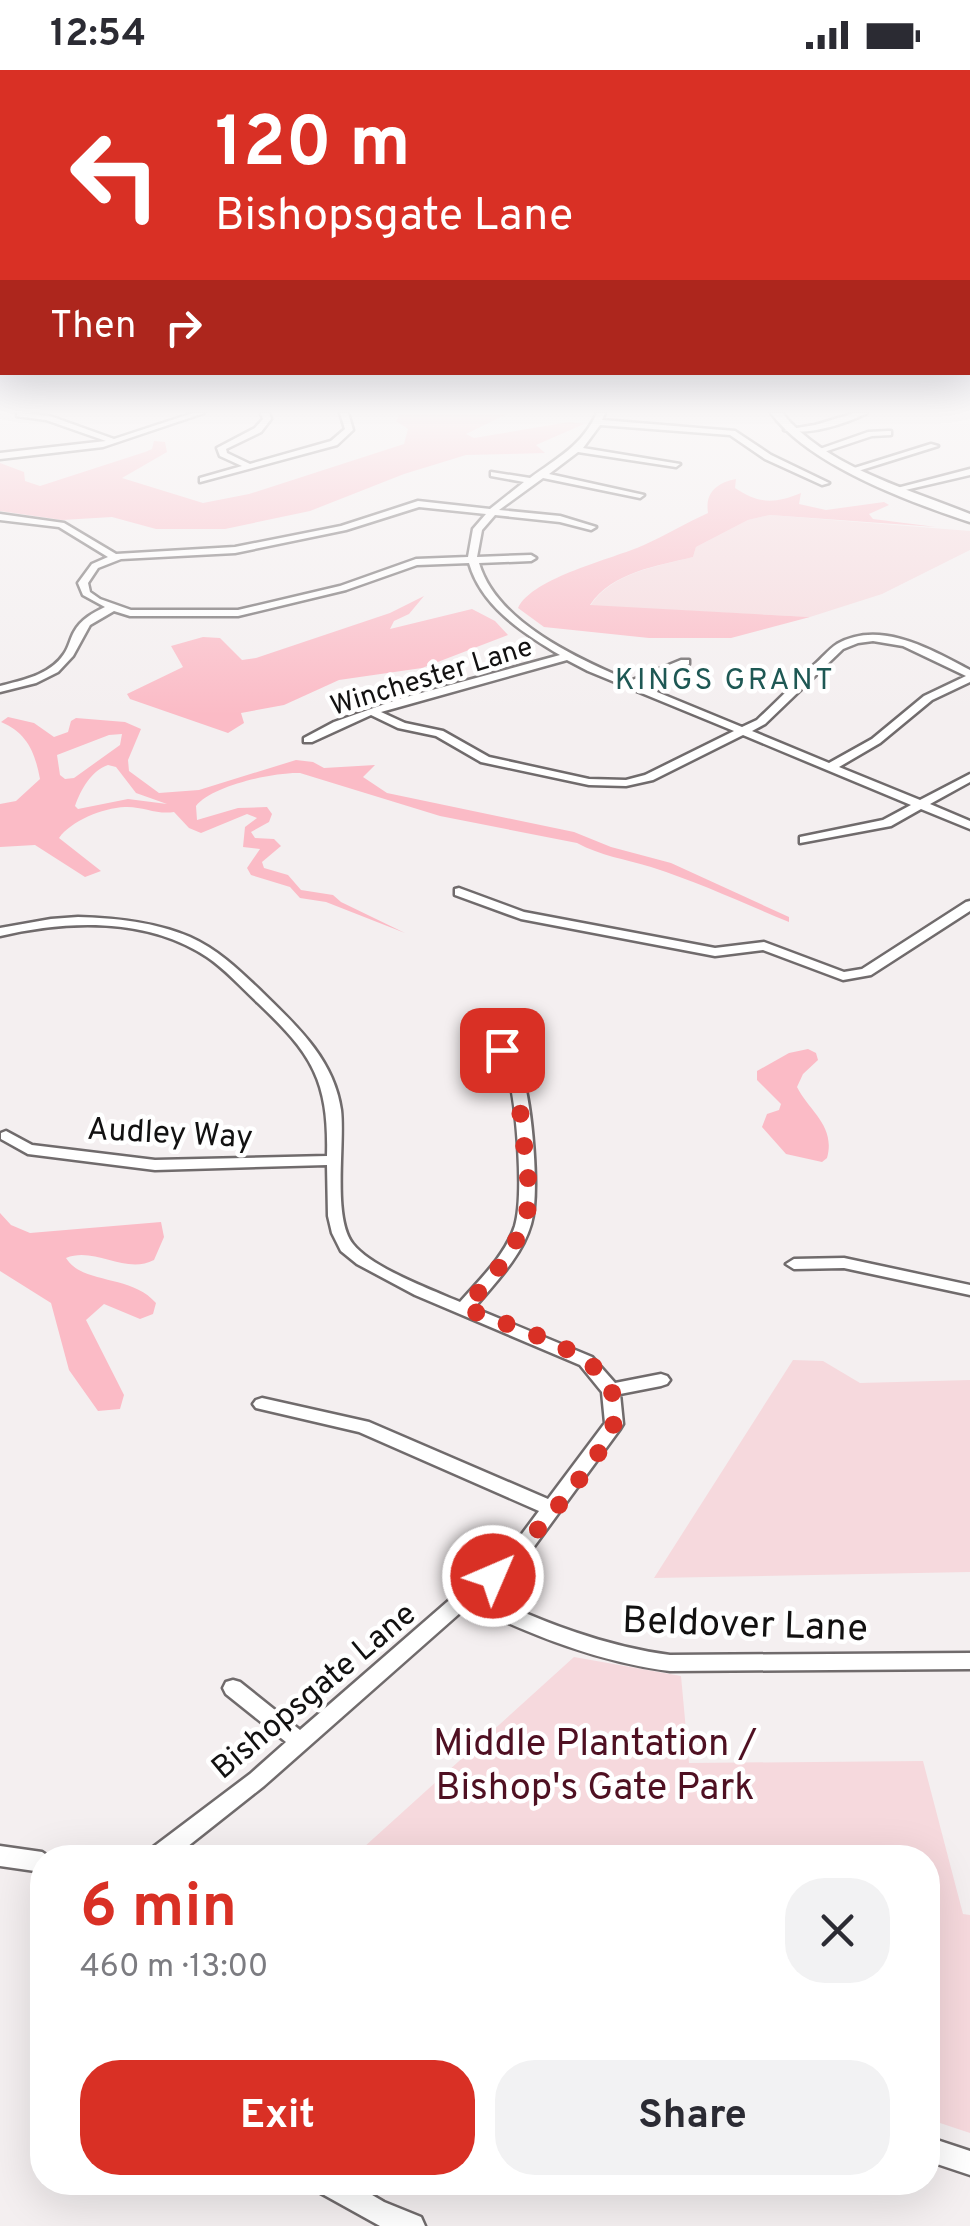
<!DOCTYPE html>
<html lang="en">
<head>
<meta charset="utf-8">
<style>
	:root { --surface:#fff; --page:#f2f2f3; --text:#2b2b33; --muted:#7c7c81; --accent:#d93025 }
	body { margin:0; font-family:Overpass,sans-serif; background:var(--page); color:var(--text); height:100vh; display:flex; flex-direction:column; font-size:38px; white-space:nowrap }
	* { box-sizing:border-box; margin:0 }
	p { font-size:32px; color:var(--muted) }
	.icon { flex:none; width:55px; height:55px; fill:none; stroke:currentColor; stroke-width:2; stroke-linecap:round; stroke-linejoin:round }
	.map { position:relative; flex:1; overflow:hidden }
	.panel { position:absolute; left:30px; top:1775px; width:910px; height:350px; display:flex; flex-direction:column; background:var(--surface); border-radius:40px; box-shadow:0 10px 40px #0002 }
	.panel>* { flex:none }
	.hud { position:absolute; left:0px; top:0px; width:970px; height:305px; box-shadow:0 10px 40px #0002; background:#d93025; color:#fff; overflow:hidden }
	.pin { position:absolute; display:grid; place-items:center; width:85px; height:85px; color:#fff; margin:-42px; border-radius:20px; box-shadow:0 5px 15px #0006 }
	.me { position:absolute; width:110px; margin:-55px; rotate:45deg; stroke-linejoin:round; filter:drop-shadow(0 0 8px #0008) }
	.turn { display:flex; align-items:center; gap:35px; height:210px; padding:0 50px; font-size:45px }
	.turn .icon { width:130px; height:130px; stroke-width:2.5 }
	.turn b { display:block; font-size:70px; line-height:85px }
	.then { display:flex; align-items:center; height:95px; padding:0 50px; background:#0003; gap:20px; font-size:38px }
	.round { display:grid; place-items:center; flex:none; width:105px; height:105px; border-radius:40px; background:var(--page) }
	.overview { display:flex; align-items:center; justify-content:space-between; height:170px; padding:0 50px }
	h1 { font-size:60px; font-weight:700; line-height:75px; color:var(--accent) }
	.action { display:flex; gap:20px; margin-top:auto; padding:20px 50px }
	.action a { flex:1; height:115px; border-radius:40px; background:var(--accent); color:#fff; font-size:40px; font-weight:700; line-height:115px; text-align:center }
	.action a+a { background:var(--page); color:var(--text) }
	.status { display:flex; justify-content:space-between; align-items:center; height:70px; padding:0 50px; background:var(--surface); direction:ltr }
	.status svg { height:28px; fill:currentColor }
	.map>svg:first-child { display:block }
</style>
</head>
<body>
<div class="status"><b>12:54</b><svg viewBox="0 0 49 12"><path d="M0 12V9h3v3zM5 12V6h3v6zM10 12V3h3v9zM15 12V0h3v12zM26 1h20v11H26zM47 4h2v5h-2z"/></svg></div>
<div class="map">
<svg width="970" height="2156" viewBox="0 0 970 2156">
	<rect width="100%" height="100%" fill="#f4eff0"/>
	<path fill="#f6d9dd" d="M770 445 970 461V480L882 524 810 547 590 536C612 502 656 497 693 487L696 477 748 450Z
		M793 1290 823 1291 860 1313 970 1310V1502L654 1508Z
		M574 1587 681 1606 689 1693 923 1691 963 1844 970 1845V2063L928 2049V1788L353 1787Z"/>
	<path fill="#fbbbc6" fill-rule="evenodd" d="M401 343H509L466 364 474 368 569 352 584 354 536 375 545 383 466 385 404 404 310 441 225 459H156L112 447 62 450 0 441V393L24 402 25 411 40 416 145 382 152 379 154 371 165 372 167 382 122 408 203 433 249 424 404 374 408 359 396 351Z
		M736 409 735 418C759 434 774 434 801 423L799 434 826 440 884 432 889 435 869 444 873 449 936 457 770 445 748 450 696 477 693 487C657 496 612 502 590 535L810 547 731 568H649L544 557 518 538C533 507 613 489 644 475 666 465 686 453 708 443 705 423 716 413 736 409Z
		M424 526 409 544 394 551 390 559 472 539 495 551 508 565 422 598 339 610 284 635 241 643 244 653 228 663 130 629 127 624 183 597 171 576 203 567 220 568 242 590 256 588 390 543Z
		M8 647 34 653 54 667 68 662 71 651 76 648 125 652 141 659 128 690 129 701 159 723 199 720 296 690 313 692 324 698 375 695 363 707 387 723 574 762 611 777 671 793 789 847V852C743 833 698 812 651 797 625 789 601 786 577 773L440 746 300 703C273 702 211 716 196 736L197 750 238 738 267 737 272 744 269 752 251 762 255 768 274 769 281 776 262 792 264 798 288 805 301 820 333 825 341 832 405 863 326 832 300 828 290 817 251 805 247 798 260 779 243 777 245 757 257 748 247 744 201 763 189 758 174 742C157 745 142 736 125 737 102 738 71 751 59 768L101 801 85 807 35 775 0 777V734L16 731 40 709C35 682 27 663 1 652ZM122 664 120 675 74 708 65 709 60 705 57 685 109 665ZM108 695 116 697 136 723 167 734 128 729 78 739 75 736C81 719 91 701 108 695Z
		M808 979 816 983 818 990 803 1004 797 1017C809 1041 836 1056 827 1088L822 1092 786 1084 762 1057 767 1044 779 1040 781 1034 757 1010V1001L789 983Z
		M0 1143 11 1155 30 1163 161 1152 164 1167 154 1190C125 1205 95 1176 66 1188 83 1215 131 1204 156 1233L153 1244 140 1249 104 1234 86 1250 124 1325 120 1339 98 1341 69 1300 51 1233 0 1201Z"/>
	<g fill="none" stroke-linecap="round" stroke-linejoin="round">
		<g stroke="#706b6c" stroke-width="5">
			<path id="street" d="M17 343 50 346 114 369 193 343H204L103 377 0 389V383L106 371 46 350 17 346Z
				M261 343H269L271 349 261 362 226 379 227 383 250 394 331 371 345 359 340 343H348L353 360 337 375 200 412V408L242 396 220 386 217 378 255 358 263 349Z
				M597 343H605L602 350 735 361 771 385 829 413 822 415 765 389 730 365 600 355 583 378 680 394 676 397 578 382 549 404 644 425 640 428 543 408 499 440 560 446 596 457 591 460 560 452 495 445 482 460 477 487 531 485 536 488 531 491 479 493C496 552 578 589 630 611L681 590H689V594L640 615 742 657 757 650C776 632 795 613 814 595 821 589 829 579 837 574 880 549 932 580 970 600V612L932 630 880 673 839 697 920 730 970 704V712L930 734 970 751V759L921 739 891 756 800 773V767L883 750 911 735 743 665 653 710 626 716 589 715 481 692 436 666 398 658 371 645 312 672H304V668L334 652 399 629 560 585C523 563 481 536 469 493L417 495 346 520 238 546H130L114 541 90 555 73 586 58 602 36 613 0 622V616C23 610 50 605 64 584 69 577 70 569 74 562 81 549 93 543 105 537L83 525 78 513 92 494 108 487 59 457 0 450V444L64 453 116 484 235 477 341 456 418 431 490 439 524 412 491 406V402L530 408C557 388 582 376 597 343ZM419 437 486 444 473 459 468 487 416 489 340 516 238 540H131L100 529 90 522 88 513 98 498 121 489 235 483 346 460ZM873 571 903 576 966 606 924 626 872 669 829 693 752 661 765 654 843 579 858 573ZM567 590 588 601 734 661 645 705 626 710 589 709 489 687 443 661 405 653 381 642Z
				M855 343H867C845 354 808 366 784 360L815 355Z
				M888 361H891V365L872 366 818 384 814 381 868 362Z
				M931 374 938 376 858 401 851 399Z
				M970 399V405L901 421 897 418Z
				M459 818 524 842 715 878 764 872 844 902 862 899 966 832 970 831V841L871 905 843 910 763 880 715 886 521 849 455 825V819Z
				M78 847C116 848 155 852 190 867 219 880 240 901 262 922 297 956 334 990 341 1040 345 1074 332 1148 353 1174 372 1198 432 1220 460 1232 480 1209 505 1186 515 1156 524 1126 517 1039 509 1008 506 997 501 989 495 980L497 977H507C513 986 519 994 522 1005 532 1035 540 1124 531 1154 522 1186 495 1213 474 1238L592 1287 615 1313 661 1304 667 1306 670 1310 667 1314 661 1316 620 1324 623 1354 620 1359 530 1482 482 1524C543 1552 603 1576 670 1585L970 1583V1599L670 1601C599 1592 534 1566 469 1535L264 1716 173 1788H145L148 1781 250 1704 286 1672 226 1624 223 1618 226 1612 233 1610 240 1612 300 1660 516 1472 539 1441 359 1362 256 1338 253 1334 256 1330 262 1328 369 1352 548 1429 605 1353 602 1322 580 1295 415 1225 357 1194 341 1181 332 1163 328 1146 327 1095 155 1100 28 1084 1 1069V1063L6 1061 32 1075 155 1090 327 1086C329 1010 312 984 258 933 241 917 226 900 207 887 147 847 67 850 0 866V858L51 849Z
				M844 1188 970 1215V1225L844 1198 794 1199 786 1194 794 1189Z
				M0 1776 42 1782 51 1788H42V1802L0 1796Z
				M928 2067 970 2081V2105L928 2091Z
				M314 2112H350L384 2132 421 2147 425 2156H380L317 2121Z"/>
		</g>
		<g stroke="#706b6c" stroke-width="5">
			<path id="secondary" d="M771 343H782C828 398 906 418 970 444V452C909 432 809 395 771 343Z"/>
		</g>
		<use href="#street" fill="#fff" fill-rule="evenodd"/>
		<use href="#secondary" fill="#fff" fill-rule="evenodd"/>
	</g>
	<linearGradient id="sky" x2="0" y2="1"><stop stop-color="#afb7da"/><stop offset="0.53" stop-color="#faf8f8"/><stop offset="1" stop-color="#faf8f8" stop-opacity="0"/></linearGradient>
	<rect width="970" height="645" fill="url(#sky)"/>
	<g fill="none" stroke-linecap="round" stroke-linejoin="round">
		<path stroke="#d93025" stroke-width="18" stroke-dasharray="0 32.4" d="M493 1506C520 1483 603 1388 613 1356 620 1336 612 1315 597 1300 568 1272 503 1254 465 1238 495 1203 525 1172 530 1125L516 1006 502 980"/>
	</g>
	<g text-anchor="middle" stroke-width="9" stroke-linejoin="round" paint-order="stroke">
		<g font-size="28" fill="#121111" stroke="#fff">
			<text transform="translate(431 605) rotate(-17)" y="10">Winchester Lane</text>
		</g>
		<g font-size="30" letter-spacing="2.5" fill="#1e5854" stroke="#fff">
			<text x="725" y="619">KINGS GRANT</text>
		</g>
		<g font-size="32" fill="#121111" stroke="#fff">
			<text transform="translate(170 1062) rotate(3)" y="11">Audley Way</text>
			<text transform="translate(313 1620) rotate(-40)" y="11">Bishopsgate Lane</text>
		</g>
		<g font-size="38" fill="#121111" stroke="#fff">
			<text transform="translate(745 1553) rotate(2)" y="13">Beldover Lane</text>
		</g>
		<g font-size="38" fill="#4f1022" stroke="#fff">
			<text x="595" y="1685">Middle Plantation /<tspan x="595" dy="44">Bishop's Gate Park</tspan></text>
		</g>
	</g>
</svg>
<div class="pin" style="left:502px;top:980px;background:#d93025"><svg class="icon" aria-label="arrive" viewBox="0 0 24 24"><path d="M6 21V4h12l-3 4 3 4H6"/></svg></div>
<svg class="me" style="left:493px;top:1506px" viewBox="-20 -20 40 40"><circle r="17" fill="#d93025" stroke="#fff" stroke-width="3"/><path d="M0-11L8 9 0 5-8 9z" fill="#fff"/></svg>
<div class="hud">
<div class="turn"><svg class="icon" aria-label="left" viewBox="0 0 24 24"><path d="M17 20v-9H6M10 6l-5 5 5 5"/></svg><div><b>120 m</b>Bishopsgate Lane</div></div>
<div class="then">Then<svg class="icon" aria-label="right" viewBox="0 0 24 24"><path d="M7 20v-9h11M14 6l5 5-5 5"/></svg></div>
</div>
<section class="panel">
<div class="overview"><div><h1>6 min</h1><p>460 m · 13:00</p></div><a class="round"><svg class="icon" aria-label="close" viewBox="0 0 24 24"><path d="M6 6l12 12M18 6L6 18"/></svg></a></div>
<div class="action"><a>Exit</a><a>Share</a></div>
</section>
</div>
</body>
</html>
